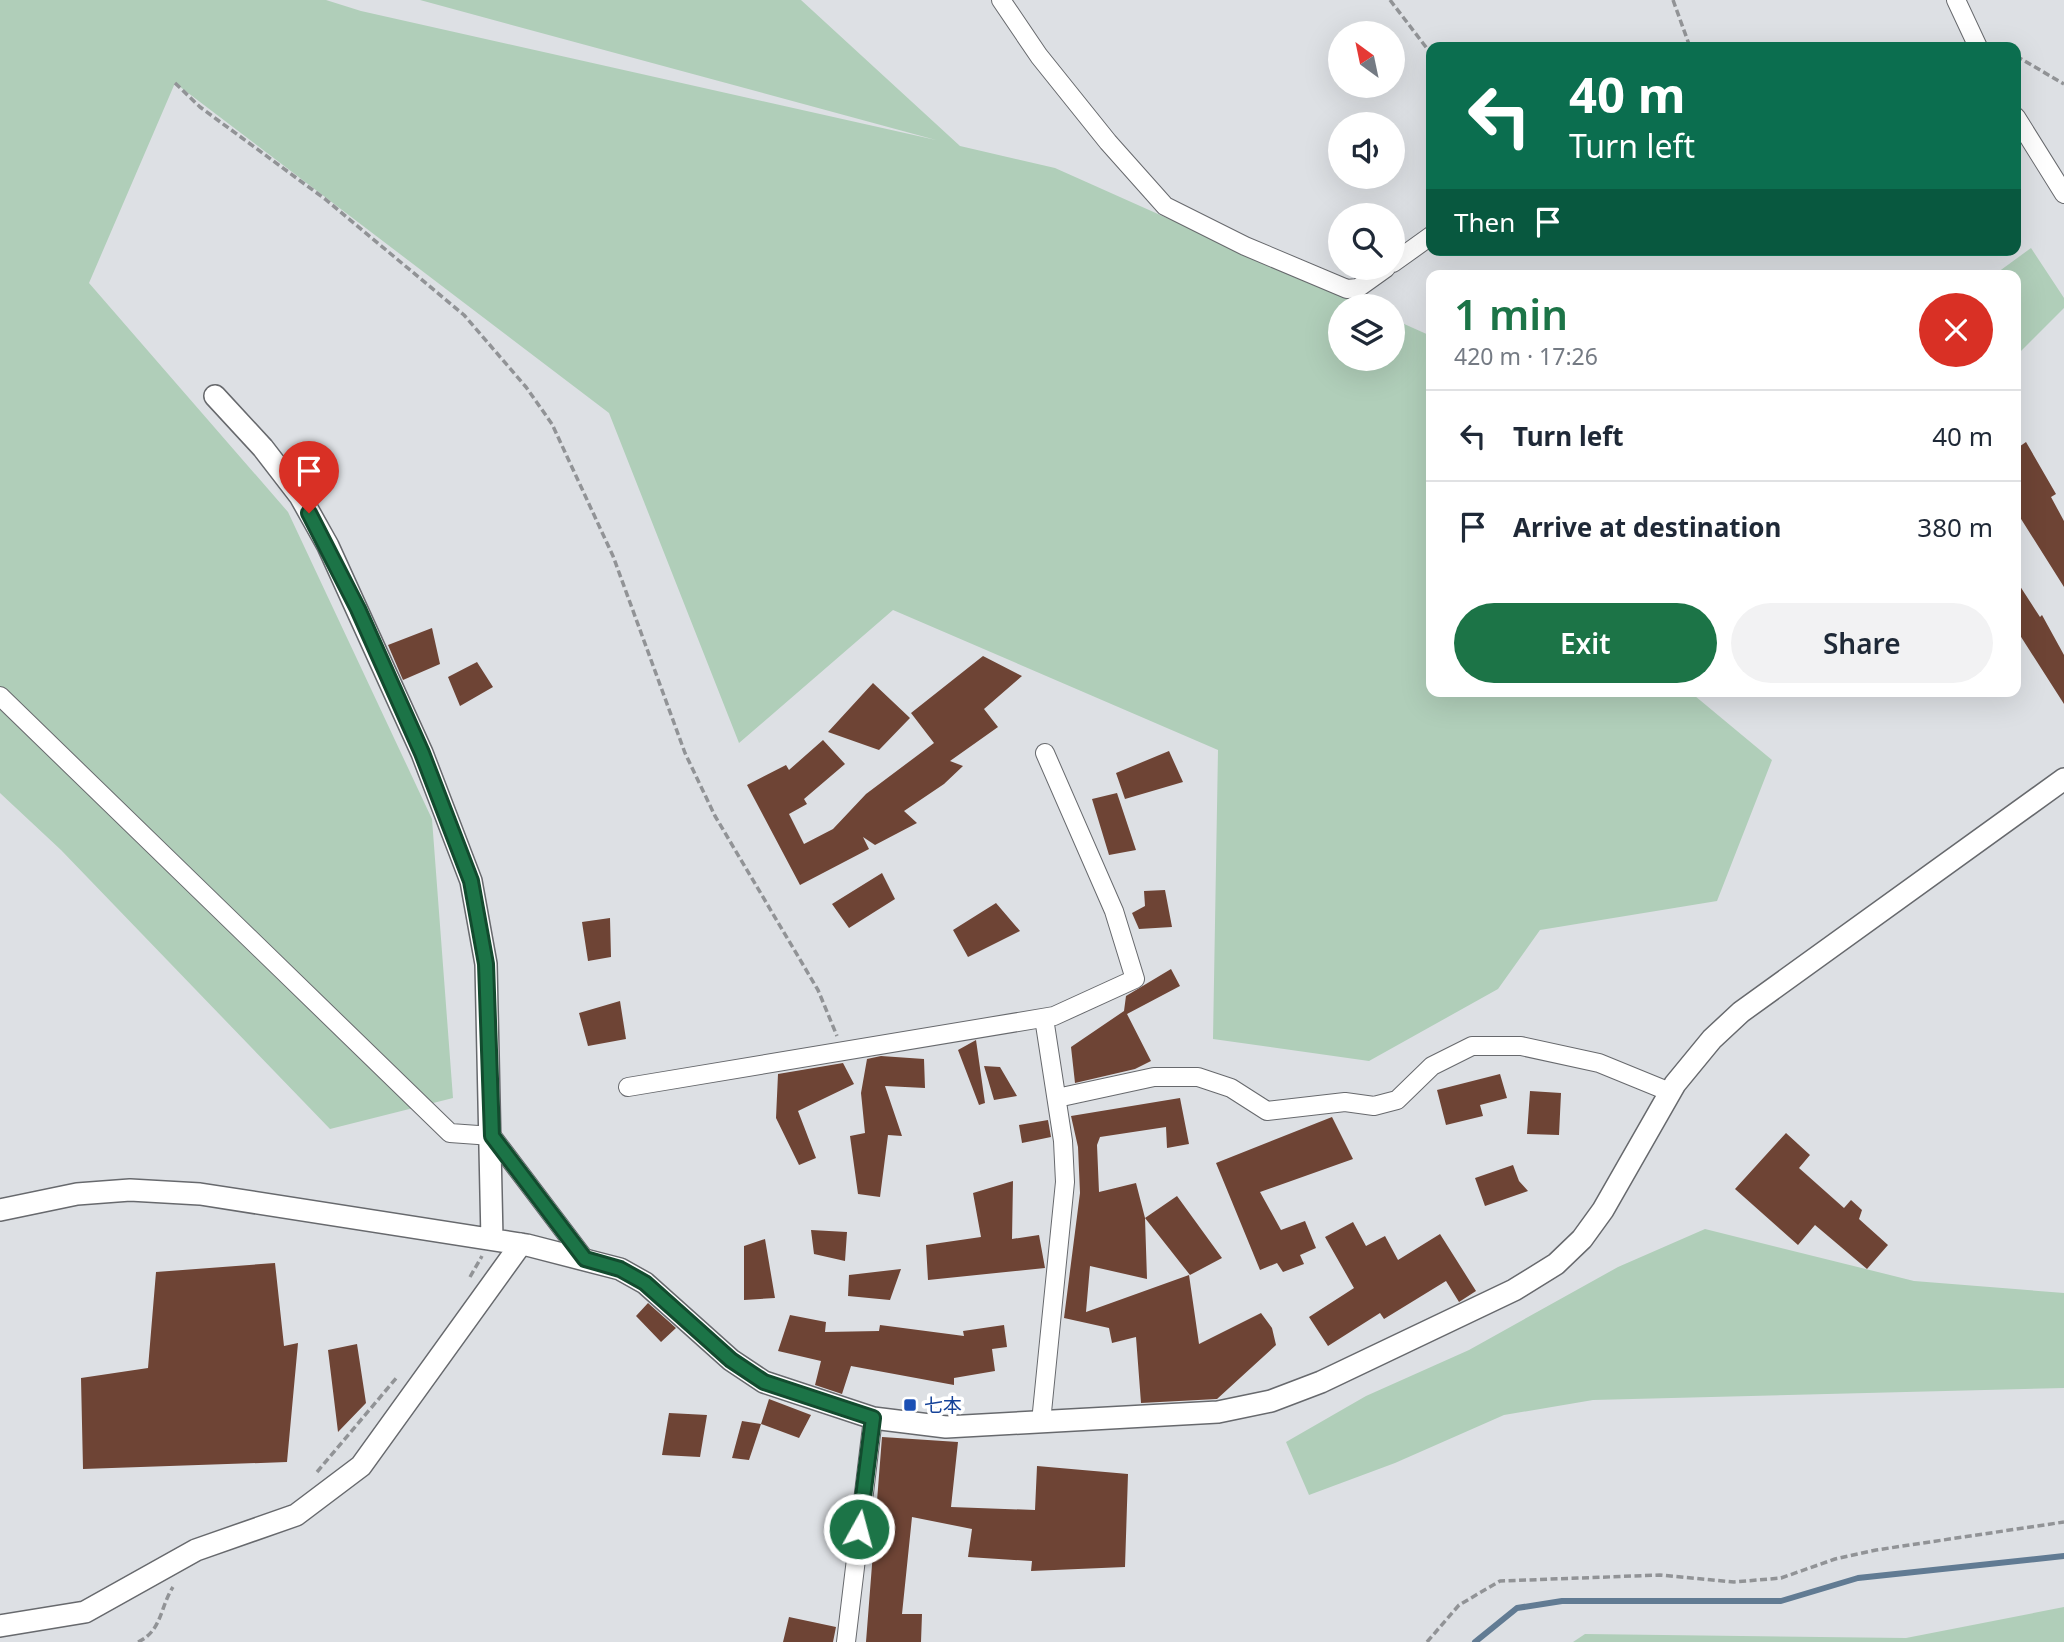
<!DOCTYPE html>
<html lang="en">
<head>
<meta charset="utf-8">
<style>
	:root { --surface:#fff; --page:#f2f2f3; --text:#1f2937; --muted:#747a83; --line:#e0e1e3; --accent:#1c7447 }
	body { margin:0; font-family:"Noto Sans","Noto Sans JP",sans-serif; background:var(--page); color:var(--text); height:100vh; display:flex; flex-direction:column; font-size:26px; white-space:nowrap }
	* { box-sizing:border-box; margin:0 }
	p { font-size:23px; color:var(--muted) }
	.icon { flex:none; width:38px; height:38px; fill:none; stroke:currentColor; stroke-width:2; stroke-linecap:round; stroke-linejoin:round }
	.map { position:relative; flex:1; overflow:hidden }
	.drawer { position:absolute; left:1426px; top:270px; width:595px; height:427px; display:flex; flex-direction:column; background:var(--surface); border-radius:14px; box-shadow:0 7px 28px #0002 }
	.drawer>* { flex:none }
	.guide { position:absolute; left:1426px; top:42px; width:595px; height:214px; border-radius:14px; box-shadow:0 7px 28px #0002; background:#0b6e4f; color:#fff; overflow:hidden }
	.needle { width:46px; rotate:327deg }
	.tools { position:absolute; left:1328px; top:21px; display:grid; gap:14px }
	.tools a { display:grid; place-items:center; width:77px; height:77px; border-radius:50%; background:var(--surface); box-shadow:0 7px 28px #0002; font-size:35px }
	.pin { position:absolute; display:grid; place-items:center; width:60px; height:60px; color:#fff; margin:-72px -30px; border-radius:50% 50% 50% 0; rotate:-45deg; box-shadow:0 0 7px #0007 }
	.pin .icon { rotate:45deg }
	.me { position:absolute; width:77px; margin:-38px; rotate:7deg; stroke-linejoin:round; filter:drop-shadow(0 0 5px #0008) }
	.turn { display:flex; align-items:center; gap:24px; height:147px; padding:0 28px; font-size:32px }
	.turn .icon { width:91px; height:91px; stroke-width:2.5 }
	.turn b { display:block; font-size:49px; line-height:60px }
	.then { display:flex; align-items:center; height:66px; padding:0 28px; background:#0003; gap:14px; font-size:26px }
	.round { display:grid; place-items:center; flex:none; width:74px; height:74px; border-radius:37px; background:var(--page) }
	.headline { display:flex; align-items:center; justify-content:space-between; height:119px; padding:0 28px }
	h1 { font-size:42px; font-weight:600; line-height:52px; color:var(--accent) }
	.primary-button { display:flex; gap:14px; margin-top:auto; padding:14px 28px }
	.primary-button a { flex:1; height:80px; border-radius:42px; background:var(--accent); color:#fff; font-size:28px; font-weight:600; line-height:80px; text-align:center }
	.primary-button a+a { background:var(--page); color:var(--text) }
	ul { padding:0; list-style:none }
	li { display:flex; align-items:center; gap:21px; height:91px; padding:0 28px; border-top:2px solid var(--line) }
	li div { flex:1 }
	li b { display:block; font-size:26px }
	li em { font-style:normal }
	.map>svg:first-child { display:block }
</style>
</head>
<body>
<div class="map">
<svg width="2064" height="1642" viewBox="0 0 2064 1642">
	<rect width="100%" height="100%" fill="#dde0e4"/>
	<path fill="#b0ceb9" d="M0 0H326L361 11 936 140 420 0H801L960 146 1055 168 1364 306H1340V359H1393V319L1431 336 1432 691H1689L1772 760 1717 901 1540 930 1498 989 1369 1061 1213 1039 1218 750 893 610 739 743 609 413 175 83 89 283 288 512 432 819 453 1098 330 1129 61 850 0 793Z
		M2031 248 2064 298V308L2016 356V275H1994Z
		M1705 1229 1914 1281 2064 1293V1388L1593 1400 1504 1415 1395 1463 1309 1495 1286 1442 1366 1396 1469 1350 1618 1267Z
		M2064 1607V1642H1573L1585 1634 1906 1638Z"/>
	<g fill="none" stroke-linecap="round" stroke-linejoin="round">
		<path stroke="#617b93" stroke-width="6" d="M1475 1642 1517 1608 1562 1601H1781L1858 1578 2064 1556"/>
	</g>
	<path fill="#6e4435" d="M2026 442 2056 494 2051 497 2064 521V587L2016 511V449Z
		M2016 580 2040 617 2042 615 2064 655V704L2016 629Z
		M432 628 440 664 403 680 388 645Z
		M983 656 1022 676 984 709 998 727 950 761 963 766 944 784 904 811 917 823 875 845 863 837 869 849 800 885 747 785 786 765 789 770 823 740 845 764 804 799 807 804 789 814 804 844 833 829 866 794 934 743 911 713Z
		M477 662 493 687 460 706 448 677Z
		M873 683 910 718 879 750 828 732Z
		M1169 751 1183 782 1125 799 1116 773Z
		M1117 793 1136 850 1109 855 1092 799Z
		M882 873 895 899 849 928 832 904Z
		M1165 890 1172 927 1139 929 1132 913 1145 906 1144 891Z
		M996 903 1020 931 968 957 953 930Z
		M610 918 611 957 588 961 582 922Z
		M1171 969 1180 986 1127 1014 1151 1061 1135 1069 1075 1083 1071 1047 1124 1011 1126 996Z
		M620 1001 626 1039 588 1046 579 1013Z
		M976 1040 985 1103 979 1105 958 1050Z
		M881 1056 924 1059 925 1088 885 1086 902 1136 888 1135 880 1197 858 1194 850 1136 865 1133 861 1093 867 1059Z
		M843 1063 854 1084 798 1111 816 1158 799 1165 776 1118 778 1074Z
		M984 1066 1000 1067 1017 1096 994 1100Z
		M1500 1074 1507 1098 1480 1105 1483 1116 1446 1125 1437 1090Z
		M1530 1091 1561 1093 1559 1135 1527 1134Z
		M1180 1098 1189 1144 1167 1148 1166 1127 1100 1137 1097 1145 1099 1192 1136 1183 1145 1218 1147 1279 1090 1266 1086 1312 1189 1275 1199 1344 1261 1313 1272 1328 1276 1345 1217 1399 1141 1403 1136 1337 1112 1343 1109 1328 1064 1318 1080 1193 1078 1147 1071 1116Z
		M1332 1117 1353 1159 1260 1192 1281 1230 1305 1221 1316 1248 1300 1255 1304 1264 1283 1272 1277 1263 1260 1270 1216 1163Z
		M1048 1120 1051 1137 1022 1143 1019 1125Z
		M1786 1133 1810 1155 1799 1168 1844 1208 1851 1200 1862 1210 1859 1219 1888 1245 1867 1269 1815 1225 1798 1245 1735 1189Z
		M1513 1165 1519 1181 1528 1191 1485 1206 1475 1178Z
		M1013 1181 1012 1239 1039 1235 1045 1268 928 1280 926 1245 981 1237 973 1193Z
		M1177 1196 1222 1258 1190 1275 1145 1218Z
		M1353 1222 1366 1246 1385 1236 1398 1260 1440 1234 1476 1291 1459 1302 1446 1281 1384 1319 1380 1313 1328 1346 1309 1317 1354 1288 1325 1237Z
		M811 1230 847 1232 845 1261 814 1254Z
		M765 1239 775 1298 744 1300V1246Z
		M275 1263 284 1346 298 1343 287 1462 83 1469 81 1378 148 1368 156 1272Z
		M901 1269 890 1300 848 1296 849 1275Z
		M648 1303 676 1328 661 1342 636 1316Z
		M790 1315 826 1322 825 1332 879 1331 880 1325 964 1336 963 1331 1004 1325 1007 1347 992 1349 995 1371 954 1378V1385L851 1366 842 1394 815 1385 821 1361 778 1351Z
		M357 1344 366 1403 338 1432 328 1350Z
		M769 1399 811 1415 799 1438 761 1424Z
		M669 1413 707 1415 700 1457 662 1455Z
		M742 1421 761 1424 749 1460 732 1458Z
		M882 1437 958 1442 951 1507 1035 1510 1037 1466 1128 1474 1125 1567 1031 1571 1032 1561 968 1557 972 1529 912 1517 902 1614H922L921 1642H866Z
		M789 1617 836 1627 833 1642H783Z"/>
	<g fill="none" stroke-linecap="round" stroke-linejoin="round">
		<g stroke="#67696d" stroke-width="20">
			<path id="minor" d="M1001 0 1039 56 1108 142 1165 206 1245 246 1347 289 1358 288 1386 268
				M1956 0 1978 47
				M2016 117 2064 194
				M1393 263 1432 235
				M0 696 450 1133 492 1136 585 1259
				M628 1087 1054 1016 1135 979 1114 911 1045 753
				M1057 1098 1154 1077H1198L1231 1088 1267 1111 1345 1102 1374 1106 1397 1100 1432 1066 1472 1046H1521L1599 1063 1670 1092
				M1041 1422 1065 1182 1063 1141 1044 1018
				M846 1642 873 1418"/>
		</g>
		<g stroke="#67696d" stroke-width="24">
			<path id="tertiary" d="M215 396 263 448 300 496 328 546 422 753 471 881 486 964 492 1239
				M0 1210 77 1194 130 1190 200 1194 527 1245 620 1269 645 1283 731 1360 764 1382 873 1418 946 1427 1218 1412 1271 1401 1321 1382 1514 1290 1556 1264 1582 1239 1603 1210 1675 1084 1712 1039 1741 1012 2064 779
				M0 1626 85 1612 196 1550 296 1515 361 1466 521 1244"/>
		</g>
		<path stroke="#919396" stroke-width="3.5" stroke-dasharray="7 3.5" stroke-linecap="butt" d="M1390 0 1432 55
			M1673 0 1690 47
			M2016 56 2064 84
			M175 83 200 107 325 199 464 315 526 387 552 424 613 556 685 753 715 816 818 990 837 1036
			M470 1277 482 1256
			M317 1472 398 1376
			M138 1642C162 1631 160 1607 173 1587
			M1427 1642 1459 1605 1500 1581 1660 1575 1734 1582 1781 1578 1835 1559 1876 1550 2064 1522"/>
		<use href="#minor" stroke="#fff" stroke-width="18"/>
		<use href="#tertiary" stroke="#fff" stroke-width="21"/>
	</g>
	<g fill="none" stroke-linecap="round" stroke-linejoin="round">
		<g stroke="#124b2e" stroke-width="18">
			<path id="route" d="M309 513 358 609 422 753 471 881 486 964 492 1136 585 1259 620 1269 645 1283 731 1360 764 1382 873 1418 859 1529"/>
		</g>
		<use href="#route" stroke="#1c7447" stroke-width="12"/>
	</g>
	<rect fill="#1a4fb4" stroke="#fff" stroke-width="2.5" x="903" y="1398" width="14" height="14" rx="3.5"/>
	<g text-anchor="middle" stroke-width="7" stroke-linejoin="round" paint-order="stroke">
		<g font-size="19" fill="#164399" stroke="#fff" text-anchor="start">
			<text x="924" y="1412">七本</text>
		</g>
	</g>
</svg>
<div class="tools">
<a><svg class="needle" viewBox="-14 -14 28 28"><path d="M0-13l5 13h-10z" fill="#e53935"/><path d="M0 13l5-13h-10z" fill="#747a83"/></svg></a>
<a><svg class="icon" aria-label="sound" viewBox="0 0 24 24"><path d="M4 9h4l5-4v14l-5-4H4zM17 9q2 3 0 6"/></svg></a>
<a><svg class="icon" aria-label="search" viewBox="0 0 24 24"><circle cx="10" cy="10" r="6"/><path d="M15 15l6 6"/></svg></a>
<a><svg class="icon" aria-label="layers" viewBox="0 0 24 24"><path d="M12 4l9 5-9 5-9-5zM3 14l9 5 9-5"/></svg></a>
</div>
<div class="pin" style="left:309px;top:513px;background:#d93025"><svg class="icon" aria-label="arrive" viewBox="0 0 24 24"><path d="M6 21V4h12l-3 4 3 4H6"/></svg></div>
<svg class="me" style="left:859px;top:1529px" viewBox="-20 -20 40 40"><circle r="17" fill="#1c7447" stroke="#fff" stroke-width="3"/><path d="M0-11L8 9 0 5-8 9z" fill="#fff"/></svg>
<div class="guide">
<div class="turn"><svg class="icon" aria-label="left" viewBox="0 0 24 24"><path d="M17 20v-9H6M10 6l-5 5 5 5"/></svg><div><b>40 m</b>Turn left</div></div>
<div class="then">Then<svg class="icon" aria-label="arrive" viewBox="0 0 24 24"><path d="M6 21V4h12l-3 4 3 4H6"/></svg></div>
</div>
<section class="drawer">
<div class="headline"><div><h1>1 min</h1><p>420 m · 17:26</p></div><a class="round" style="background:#d93025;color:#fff"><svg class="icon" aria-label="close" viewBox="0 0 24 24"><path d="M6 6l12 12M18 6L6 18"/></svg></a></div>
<ul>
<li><svg class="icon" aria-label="left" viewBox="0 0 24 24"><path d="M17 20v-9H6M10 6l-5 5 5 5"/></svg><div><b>Turn left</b></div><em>40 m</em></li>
<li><svg class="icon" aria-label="arrive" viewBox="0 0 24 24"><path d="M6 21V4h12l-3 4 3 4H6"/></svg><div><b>Arrive at destination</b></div><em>380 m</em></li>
</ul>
<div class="primary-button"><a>Exit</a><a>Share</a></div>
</section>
</div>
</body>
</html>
